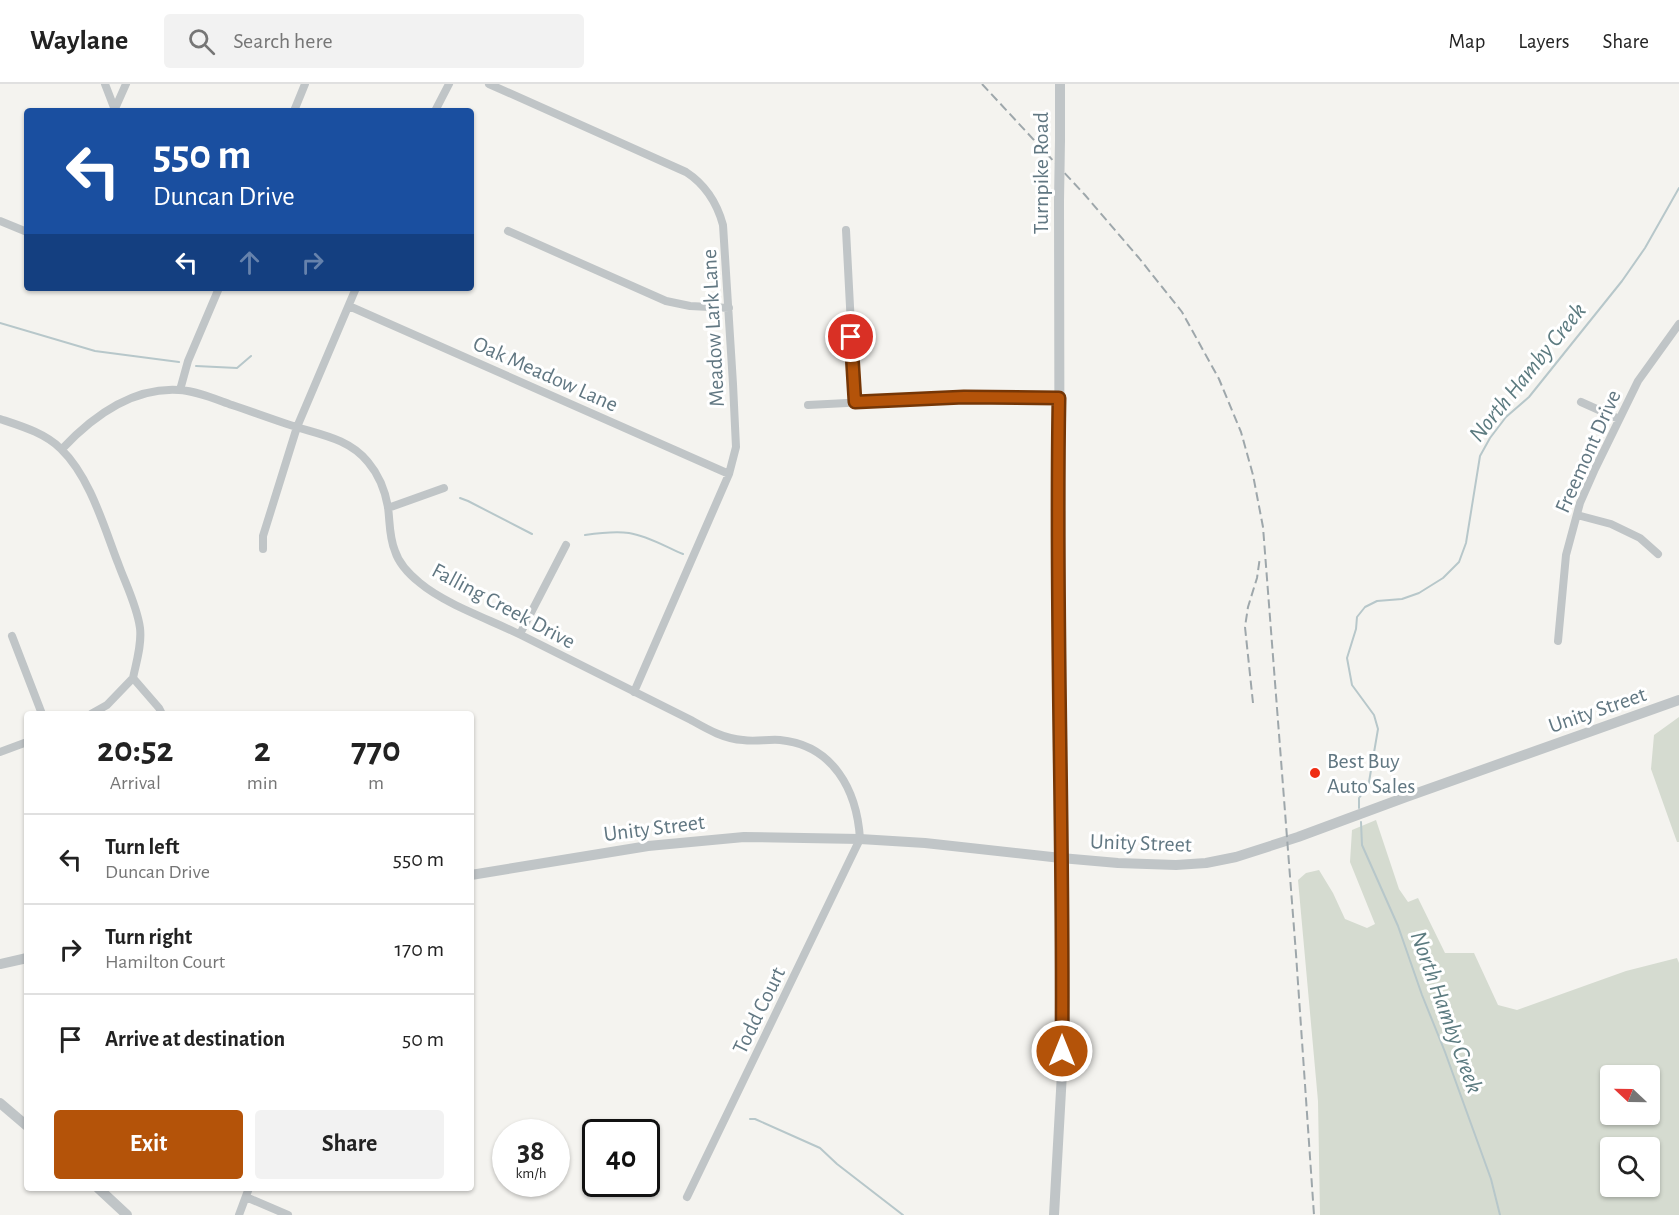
<!DOCTYPE html>
<html lang="en">
<head>
<meta charset="utf-8">
<style>
	:root { --surface:#fff; --page:#f2f2f2; --text:#222; --muted:#767676; --line:#e0e0e0; --accent:#b45309 }
	body { margin:0; font-family:"Alegreya Sans",sans-serif; background:var(--page); color:var(--text); height:100vh; display:flex; flex-direction:column; font-size:22px; white-space:nowrap }
	* { box-sizing:border-box; margin:0 }
	p { font-size:20px; color:var(--muted) }
	.icon { flex:none; width:33px; height:33px; fill:none; stroke:currentColor; stroke-width:2; stroke-linecap:round; stroke-linejoin:round }
	.map { position:relative; flex:1; overflow:hidden }
	.panel { position:absolute; left:24px; top:627px; width:450px; height:480px; display:flex; flex-direction:column; background:var(--surface); border-radius:6px; box-shadow:0 2px 4px #0004 }
	.panel>* { flex:none }
	.hud { position:absolute; left:24px; top:24px; width:450px; height:183px; border-radius:6px; box-shadow:0 2px 4px #0004; background:#1a4fa0; color:#fff; overflow:hidden }
	.needle { width:39px; rotate:292deg }
	.buttons { position:absolute; left:1600px; top:981px; display:grid; gap:12px }
	.buttons a { display:grid; place-items:center; width:60px; height:60px; border-radius:6px; background:var(--surface); box-shadow:0 2px 4px #0004; font-size:30px }
	.speed { position:absolute; left:492px; top:1035px; display:flex; gap:12px; font-size:30px; font-weight:700; text-align:center }
	.speed>* { display:grid; place-content:center; width:78px; height:78px; border-radius:50%; background:var(--surface); box-shadow:0 2px 4px #0004; line-height:1 }
	.speed small { font-size:15px; font-weight:400 }
	.speed .limit { border:3px solid #111; border-radius:9px; background:#fff; color:#111 }
	.pin { position:absolute; display:grid; place-items:center; width:51px; height:51px; color:#fff; margin:-26px; border:3px solid #fff; border-radius:50%; box-shadow:0 2px 6px #0007 }
	.me { position:absolute; width:66px; margin:-33px; rotate:0deg; stroke-linejoin:round; filter:drop-shadow(0 0 4px #0008) }
	.turn { display:flex; align-items:center; gap:21px; height:126px; padding:0 30px; font-size:27px }
	.turn .icon { width:78px; height:78px; stroke-width:2.5 }
	.turn b { display:block; font-size:42px; line-height:51px }
	.lanes { display:flex; align-items:center; height:57px; padding:0 30px; background:#0003; justify-content:center; gap:30px; direction:ltr }
	.lanes .off { opacity:.35 }
	.eta { display:flex; justify-content:space-evenly; align-items:center; height:102px; text-align:center }
	.eta b { font-size:36px; font-weight:700; line-height:42px }
	.action { display:flex; gap:12px; margin-top:auto; padding:12px 30px }
	.action a { flex:1; height:69px; border-radius:6px; background:var(--accent); color:#fff; font-size:24px; font-weight:700; line-height:69px; text-align:center }
	.action a+a { background:var(--page); color:var(--text) }
	ul { padding:0; list-style:none }
	li { display:flex; align-items:center; gap:18px; height:90px; padding:0 30px; border-top:2px solid var(--line) }
	li div { flex:1 }
	li b { display:block; font-size:22px }
	li em { font-style:normal }
	header { display:flex; align-items:center; gap:36px; box-sizing:border-box; height:84px; padding:0 30px; background:var(--surface); border-bottom:2px solid var(--line) }
	header strong { font-size:28px }
	nav { display:flex; gap:33px; margin-inline-start:auto; font-size:21px }
	.search { width:420px; height:54px; background:var(--page); display:flex; align-items:center; gap:15px; box-sizing:border-box; padding:0 21px; border-radius:6px; color:var(--muted); font-size:22px }
	.map>svg:first-child { display:block }
</style>
</head>
<body>
<header>
<strong>Waylane</strong>
<div class="search"><svg class="icon" aria-label="search" viewBox="0 0 24 24"><circle cx="10" cy="10" r="6"/><path d="M15 15l6 6"/></svg>Search here</div>
<nav><a>Map</a><a>Layers</a><a>Share</a></nav>
</header>
<div class="map">
<svg width="1679" height="1131" viewBox="0 0 1679 1131">
	<rect width="100%" height="100%" fill="#f4f3ef"/>
	<path fill="#d5dbd0" fill-rule="evenodd" d="M1679 633V758H1677L1651 685 1654 651Z
		M1376 736 1399 805 1408 818 1418 814 1445 869H1474L1498 921 1517 926 1626 887 1677 874 1679 879V1131H1320L1318 1017 1298 796 1306 789 1319 786 1333 809 1345 835 1367 844 1375 840 1350 778 1352 746ZM1611 992H1650V1030H1611ZM1611 1064H1650V1102H1611Z"/>
	<g fill="none" stroke-linecap="round" stroke-linejoin="round">
		<path stroke="#b7c7ca" stroke-width="2" d="M0 239 95 267 179 278
			M196 282 237 284 251 272
			M460 414 468 417 532 450
			M585 451C599 449 614 447 629 449 648 452 666 463 683 470
			M1359 724V714L1367 704 1369 698 1378 645 1374 631 1352 601 1347 574 1356 545 1357 533 1365 523 1377 517 1402 515 1419 509 1443 494 1459 478 1466 459 1480 372 1490 354 1506 333 1529 313 1622 197 1645 164 1679 104
			M1361 738 1362 761 1398 842 1422 911 1445 968 1491 1095 1500 1131
			M750 1035H755L820 1064 837 1080 903 1131"/>
		<path stroke="#c0c5c7" stroke-width="8" d="M105 0 115 26
			M489 0 686 88C706 101 717 119 723 141L733 300 736 363 729 390 634 608
			M114 27 126 0
			M294 27 305 0
			M435 27 449 0
			M0 137 27 148
			M846 146 855 318
			M508 147 666 217 690 222 729 224
			M349 222 729 390
			M180 306 188 277 219 204
			M1581 318 1619 335
			M808 321 964 313 1059 314
			M0 335C21 342 45 349 61 365 90 393 104 443 118 479 126 501 137 522 140 544 142 561 136 579 133 594
			M62 365C92 333 133 303 179 306 197 307 215 315 232 321 250 327 269 334 287 340 316 350 348 353 368 378 379 391 385 406 388 423 390 438 389 453 395 467 399 480 410 491 420 499 445 520 491 536 521 551 578 579 634 608 691 636 707 645 724 655 743 656 755 658 768 655 780 656 833 661 857 706 860 755L687 1113
			M388 424 444 404
			M1577 431 1611 440 1640 454 1658 470
			M263 465V452L297 343 356 204
			M520 550 566 461
			M12 552 42 630
			M1558 557 1566 471 1580 419 1595 385 1638 297 1679 240
			M133 594 159 624 162 630
			M91 630 107 621 133 594
			M0 668 27 658
			M246 1113 288 1131
			M239 1131 249 1104"/>
		<path stroke="#c0c5c7" stroke-width="10" d="M1060 56V0
			M471 791 648 762 744 753 860 755 925 759 1061 774 1118 779 1176 781 1206 779 1236 773 1298 753 1406 713 1679 616
			M0 880 27 874
			M0 1019 27 1042
			M98 1104 127 1131
			M1054 1131 1062 989 1063 876 1060 650 1059 117"/>
		<path stroke="#9ea7ab" stroke-width="2" stroke-dasharray="9 4.5" stroke-linecap="butt" d="M982 0 1085 111 1139 174 1182 228 1219 295 1241 348 1253 391 1263 443 1296 870 1314 1131
			M1253 619 1245 543 1248 523 1257 494 1260 473"/>
		<path stroke="#c0c5c7" stroke-width="10" d="M1059 117 1060 56"/>
	</g>
	<g fill="none" stroke-linecap="round" stroke-linejoin="round">
		<g stroke="#753606" stroke-width="15">
			<path id="route" d="M851 253 855 318 964 313 1059 314C1055 532 1064 749 1062 967"/>
		</g>
		<use href="#route" stroke="#b45309" stroke-width="10"/>
	</g>
	<circle fill="#ef2e14" stroke="#fff" stroke-width="2" cx="1315" cy="689" r="6"/>
	<g text-anchor="middle" stroke-width="6" stroke-linejoin="round" paint-order="stroke">
		<g font-size="22" fill="#617782" stroke="#fff">
			<text transform="translate(1040 89) rotate(-90)" y="8">Turnpike Road</text>
			<text transform="translate(712 244) rotate(-93)" y="8">Meadow Lark Lane</text>
			<text transform="translate(546 289) rotate(24)" y="8">Oak Meadow Lane</text>
			<text transform="translate(1587 367) rotate(-66)" y="8">Freemont Drive</text>
			<text transform="translate(504 521) rotate(28)" y="8">Falling Creek Drive</text>
			<text transform="translate(1597 625) rotate(-19)" y="8">Unity Street</text>
			<text transform="translate(654 743) rotate(-7)" y="8">Unity Street</text>
			<text transform="translate(1141 758) rotate(2)" y="8">Unity Street</text>
			<text transform="translate(758 926) rotate(-64)" y="8">Todd Court</text>
		</g>
		<g font-size="22" fill="#617782" stroke="#fff" text-anchor="start">
			<text x="1327" y="684">Best Buy<tspan x="1327" dy="25">Auto Sales</tspan></text>
		</g>
		<g font-size="24" font-style="italic" fill="#5c7b80" stroke="#fff">
			<text transform="translate(1527 288) rotate(-51)" y="8">North Hamby Creek</text>
			<text transform="translate(1447 928) rotate(70)" y="8">North Hamby Creek</text>
		</g>
	</g>
</svg>
<div class="buttons">
<a><svg class="needle" viewBox="-14 -14 28 28"><path d="M0-13l5 13h-10z" fill="#e53935"/><path d="M0 13l5-13h-10z" fill="#767676"/></svg></a>
<a><svg class="icon" aria-label="search" viewBox="0 0 24 24"><circle cx="10" cy="10" r="6"/><path d="M15 15l6 6"/></svg></a>
</div>
<div class="speed"><div>38<small>km/h</small></div><div class="limit">40</div></div>
<div class="pin" style="left:851px;top:253px;background:#d93025"><svg class="icon" aria-label="arrive" viewBox="0 0 24 24"><path d="M6 21V4h12l-3 4 3 4H6"/></svg></div>
<svg class="me" style="left:1062px;top:967px" viewBox="-20 -20 40 40"><circle r="17" fill="#b45309" stroke="#fff" stroke-width="3"/><path d="M0-11L8 9 0 5-8 9z" fill="#fff"/></svg>
<div class="hud">
<div class="turn"><svg class="icon" aria-label="left" viewBox="0 0 24 24"><path d="M17 20v-9H6M10 6l-5 5 5 5"/></svg><div><b>550 m</b>Duncan Drive</div></div>
<div class="lanes"><svg class="icon" aria-label="left" viewBox="0 0 24 24"><path d="M17 20v-9H6M10 6l-5 5 5 5"/></svg><svg class="icon off" aria-label="ahead" viewBox="0 0 24 24"><path d="M12 20V5M6 11l6-6 6 6"/></svg><svg class="icon off" aria-label="right" viewBox="0 0 24 24"><path d="M7 20v-9h11M14 6l5 5-5 5"/></svg></div>
</div>
<section class="panel">
<div class="eta">
<div><b>20:52</b><p>Arrival</p></div>
<div><b>2</b><p>min</p></div>
<div><b>770</b><p>m</p></div>
</div>
<ul>
<li><svg class="icon" aria-label="left" viewBox="0 0 24 24"><path d="M17 20v-9H6M10 6l-5 5 5 5"/></svg><div><b>Turn left</b><p>Duncan Drive</p></div><em>550 m</em></li>
<li><svg class="icon" aria-label="right" viewBox="0 0 24 24"><path d="M7 20v-9h11M14 6l5 5-5 5"/></svg><div><b>Turn right</b><p>Hamilton Court</p></div><em>170 m</em></li>
<li><svg class="icon" aria-label="arrive" viewBox="0 0 24 24"><path d="M6 21V4h12l-3 4 3 4H6"/></svg><div><b>Arrive at destination</b></div><em>50 m</em></li>
</ul>
<div class="action"><a>Exit</a><a>Share</a></div>
</section>
</div>
</body>
</html>
